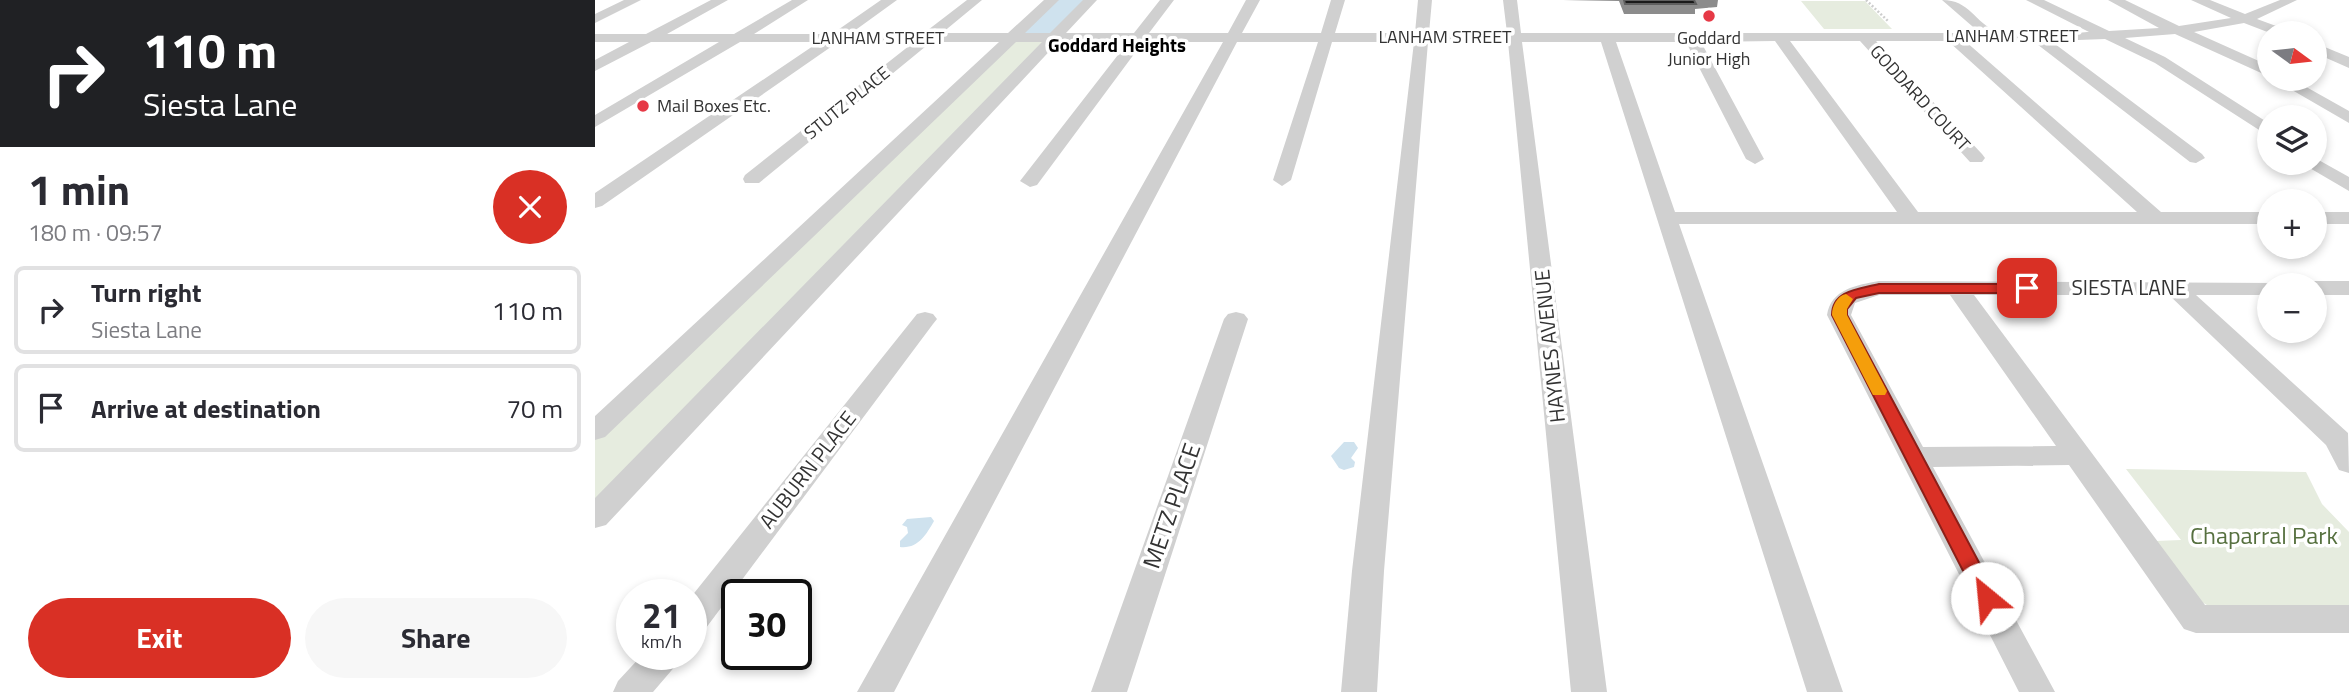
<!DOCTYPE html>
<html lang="en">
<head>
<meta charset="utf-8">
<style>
	:root { --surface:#fff; --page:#f7f7f7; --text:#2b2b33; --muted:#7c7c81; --line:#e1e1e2; --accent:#d93025 }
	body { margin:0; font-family:"Titillium Web",sans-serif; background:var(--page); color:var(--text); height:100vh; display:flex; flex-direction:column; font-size:26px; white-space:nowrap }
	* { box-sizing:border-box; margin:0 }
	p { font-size:23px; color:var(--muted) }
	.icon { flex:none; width:38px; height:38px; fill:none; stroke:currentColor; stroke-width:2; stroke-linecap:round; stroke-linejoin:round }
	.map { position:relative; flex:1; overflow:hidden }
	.sheet { display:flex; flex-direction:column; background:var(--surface); width:595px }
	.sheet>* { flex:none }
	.top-card { background:#202124; color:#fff; overflow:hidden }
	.needle { width:46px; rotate:105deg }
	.fabs { position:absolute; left:1662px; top:21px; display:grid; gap:14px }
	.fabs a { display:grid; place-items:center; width:70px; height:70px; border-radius:50%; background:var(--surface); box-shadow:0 4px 10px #0003; font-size:35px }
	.speed { position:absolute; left:21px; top:579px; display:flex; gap:14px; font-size:35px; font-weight:700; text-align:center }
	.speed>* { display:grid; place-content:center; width:91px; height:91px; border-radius:50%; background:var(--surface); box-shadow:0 4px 10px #0003; line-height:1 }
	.speed small { font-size:18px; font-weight:400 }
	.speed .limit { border:4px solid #111; border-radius:10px; background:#fff; color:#111 }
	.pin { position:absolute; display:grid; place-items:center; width:60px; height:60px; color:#fff; margin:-30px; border-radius:14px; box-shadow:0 4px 10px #0006 }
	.me { position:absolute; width:77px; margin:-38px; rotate:332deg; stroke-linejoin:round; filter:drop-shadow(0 0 5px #0008) }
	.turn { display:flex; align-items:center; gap:24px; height:147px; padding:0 28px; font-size:32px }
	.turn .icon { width:91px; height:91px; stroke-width:2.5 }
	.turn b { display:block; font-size:49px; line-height:60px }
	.round { display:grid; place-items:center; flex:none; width:74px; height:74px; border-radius:37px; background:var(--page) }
	.headline { display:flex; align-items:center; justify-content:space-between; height:119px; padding:0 28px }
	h1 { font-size:42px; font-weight:700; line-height:52px }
	.cta { display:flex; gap:14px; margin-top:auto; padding:14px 28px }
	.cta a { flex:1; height:80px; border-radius:42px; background:var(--accent); color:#fff; font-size:28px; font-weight:700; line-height:80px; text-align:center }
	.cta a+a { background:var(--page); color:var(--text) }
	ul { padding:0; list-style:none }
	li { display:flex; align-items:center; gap:21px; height:88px; margin:0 14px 10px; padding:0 14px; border:4px solid var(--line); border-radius:10px }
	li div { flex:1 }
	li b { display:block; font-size:26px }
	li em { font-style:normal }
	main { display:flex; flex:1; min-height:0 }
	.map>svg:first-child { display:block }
</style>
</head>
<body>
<main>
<section class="sheet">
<div class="top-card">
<div class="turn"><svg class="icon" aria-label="right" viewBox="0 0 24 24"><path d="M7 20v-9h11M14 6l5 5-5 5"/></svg><div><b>110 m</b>Siesta Lane</div></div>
</div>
<div class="headline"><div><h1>1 min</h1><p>180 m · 09:57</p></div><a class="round" style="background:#d93025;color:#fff"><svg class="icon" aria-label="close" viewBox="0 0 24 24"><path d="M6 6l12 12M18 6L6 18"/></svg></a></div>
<ul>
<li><svg class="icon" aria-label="right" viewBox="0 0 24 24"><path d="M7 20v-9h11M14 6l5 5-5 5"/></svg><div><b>Turn right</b><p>Siesta Lane</p></div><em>110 m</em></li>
<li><svg class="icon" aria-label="arrive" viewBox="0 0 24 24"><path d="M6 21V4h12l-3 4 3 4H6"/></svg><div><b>Arrive at destination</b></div><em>70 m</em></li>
</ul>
<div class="cta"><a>Exit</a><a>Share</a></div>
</section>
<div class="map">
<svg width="1754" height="692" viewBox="0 0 1754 692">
	<rect width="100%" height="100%" fill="#fff"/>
	<path fill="#e6ecdf" d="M1206 1H1270L1297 29H1229Z
		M411 42H455L0 517V431Z
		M1531 469 1711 472 1727 504 1754 532V605H1612L1603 600 1560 541 1586 540Z"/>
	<path fill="#cfe2ee" d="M459 0H490L459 33H421Z
		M749 442H759L763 448 756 458 760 462 759 467 749 470 744 468 736 456Z
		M336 517 339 521C331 535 323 549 305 547V541L313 533 312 527 307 525 312 519Z"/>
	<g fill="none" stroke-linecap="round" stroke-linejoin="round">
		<path stroke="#cdcdcd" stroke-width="2.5" stroke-dasharray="2 2" stroke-linecap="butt" d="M1271 0 1293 21"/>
		<path fill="#d0d0d0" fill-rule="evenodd" d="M29 0H46L0 23V14Z
			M116 0H133L72 34H139L197 0H213L159 34H237L286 0H302L255 34 329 33 372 0H387L347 33H413L449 0H464L430 33H455L488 0H502L471 33H539L565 0H579L554 33H633L651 0H665L647 33H726L736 0H750L740 33H820L823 0H837L834 33H912L908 0H922L926 33H1385L1347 0C1375 0 1379 22 1402 32 1413 37 1478 33 1494 32L1431 0H1449L1514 31 1564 28 1513 0H1530L1584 26 1636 18 1596 0H1615L1650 14 1685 0H1702L1662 19 1692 30 1694 33H1675L1649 23 1599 32 1675 66V77L1580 34 1530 38 1570 57 1675 124V137L1560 63 1510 39 1456 41 1607 154 1610 158 1601 163 1595 162 1438 41H1370L1566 212H1675V224H1084L1248 692H1212L1006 42H927L1012 692H976L913 42H833L789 571 782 692H746L757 571 819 42H737L696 180 687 186 678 180 723 42H642L299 692H262L628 42H548L442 185 435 187 425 181 533 42H463L11 525 0 528V498L447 42H421L10 437 0 440V416L404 42H336L164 183H150L148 179 150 175 319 42H243L7 206 0 208V193L224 42H145L0 127V115L124 42H56L0 71V60L34 42H0V34H51ZM1180 41 1302 212H1080L1021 42H1091L1151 159 1160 164 1169 159 1106 42ZM1195 41H1265L1375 162H1387L1390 158 1387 154 1281 41H1353L1542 212H1323Z
			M1720 43 1754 57V68L1720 53Z
			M1678 79H1697L1754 111V123Z
			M1720 158 1754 177V191L1713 167 1711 163H1720Z
			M1720 212H1754V224H1720Z
			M1284 281 1683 283 1684 285H1675V295H1601L1753 433 1754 473 1744 470 1731 445 1574 295H1379L1610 605H1754V633H1601L1589 629 1474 465 1338 467 1460 692H1424L1232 315C1236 289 1262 285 1284 281ZM1284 295H1355L1461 446 1328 447 1256 315 1260 303Z
			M1720 281H1754V295H1720V285H1711Z
			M330 312 338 314 342 319 338 324 108 632 96 636V597L322 314Z
			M641 312 649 314 653 319 532 692H496L629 319 633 314Z
			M48 654H87L82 664 58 692H18L23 681Z"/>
	</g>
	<path fill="#8c8c8c" d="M968 0H1123L1122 7 1100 9V14H1029L1024 1Z"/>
	<path fill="#1a1a1a" stroke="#5f5f5f" stroke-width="2" d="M1029 0H1099L1101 4H1030Z"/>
	<path fill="#d93025" stroke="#8d1f18" stroke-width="2" d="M1284 284H1432L1440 288 1432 293H1284L1261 298 1252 309V315L1403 598 1400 604 1392 606 1385 604 1237 315C1237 290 1265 289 1284 284Z"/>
	<path fill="#f59e0b" d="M1251 294 1258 299 1252 309V315L1292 391 1290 395H1278L1237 315C1237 306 1242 296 1251 294Z"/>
	<g fill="#e63946" stroke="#fff" stroke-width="2.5">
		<circle cx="1114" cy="16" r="7"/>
		<circle cx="48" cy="106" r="7"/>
	</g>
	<g text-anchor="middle" stroke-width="7" stroke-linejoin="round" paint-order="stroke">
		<g font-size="18" fill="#333" stroke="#fff">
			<text x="1417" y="42">LANHAM STREET</text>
			<text x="850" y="43">LANHAM STREET</text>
			<text x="283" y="44">LANHAM STREET</text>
			<text transform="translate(1325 98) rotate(47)" y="6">GODDARD COURT</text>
			<text transform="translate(252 103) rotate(-39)" y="6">STUTZ PLACE</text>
		</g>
		<g font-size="18" fill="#333" stroke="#fff">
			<text x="1114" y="44">Goddard<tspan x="1114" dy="21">Junior High</tspan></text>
			<text x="62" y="112" text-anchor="start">Mail Boxes Etc.</text>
		</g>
		<g font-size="19" font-weight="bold" fill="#000" stroke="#fff">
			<text x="522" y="52">Goddard Heights</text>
		</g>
		<g font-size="21" fill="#333" stroke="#fff">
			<text x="1534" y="295">SIESTA LANE</text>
			<text transform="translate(955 346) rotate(-96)" y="7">HAYNES AVENUE</text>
			<text transform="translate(213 470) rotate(-52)" y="7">AUBURN PLACE</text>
		</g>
		<g font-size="24" fill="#333" stroke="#fff">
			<text transform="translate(577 506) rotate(-71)" y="8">METZ PLACE</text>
		</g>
		<g font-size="24" fill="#56703f" stroke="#fff">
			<text x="1669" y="544">Chaparral Park</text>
		</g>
	</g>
</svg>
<div class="fabs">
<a><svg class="needle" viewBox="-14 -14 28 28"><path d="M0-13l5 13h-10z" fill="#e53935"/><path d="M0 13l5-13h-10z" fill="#7c7c81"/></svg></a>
<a><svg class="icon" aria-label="layers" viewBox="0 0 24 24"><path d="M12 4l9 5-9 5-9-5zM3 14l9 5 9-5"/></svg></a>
<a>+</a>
<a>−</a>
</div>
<div class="speed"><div>21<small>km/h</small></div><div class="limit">30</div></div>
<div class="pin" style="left:1432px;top:288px;background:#d93025"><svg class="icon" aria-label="arrive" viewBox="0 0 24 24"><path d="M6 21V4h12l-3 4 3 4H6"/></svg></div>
<svg class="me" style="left:1392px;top:598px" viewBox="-20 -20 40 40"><circle r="19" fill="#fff"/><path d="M0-13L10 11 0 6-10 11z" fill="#d93025"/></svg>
</div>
</main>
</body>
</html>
